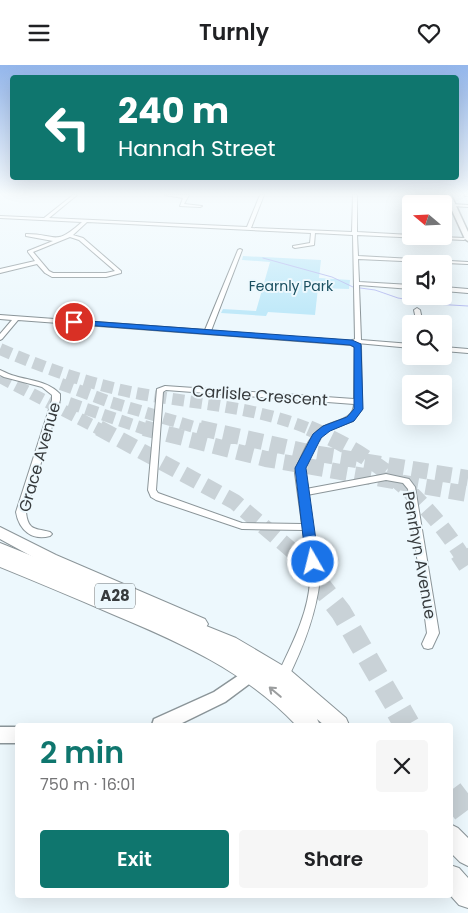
<!DOCTYPE html>
<html lang="en">
<head>
<meta charset="utf-8">
<style>
	:root { --surface:#fff; --page:#f6f6f6; --text:#202124; --muted:#757577; --accent:#0f766e }
	body { margin:0; font-family:Poppins,sans-serif; background:var(--page); color:var(--text); height:100vh; display:flex; flex-direction:column; font-size:19px; white-space:nowrap }
	* { box-sizing:border-box; margin:0 }
	p { font-size:16px; color:var(--muted) }
	.icon { flex:none; width:28px; height:28px; fill:none; stroke:currentColor; stroke-width:2; stroke-linecap:round; stroke-linejoin:round }
	.map { position:relative; flex:1; overflow:hidden }
	.drawer { position:absolute; left:15px; top:658px; width:438px; height:175px; display:flex; flex-direction:column; background:var(--surface); border-radius:5px; box-shadow:0 5px 20px #0002 }
	.drawer>* { flex:none }
	.banner { position:absolute; left:10px; top:10px; width:449px; height:105px; border-radius:5px; box-shadow:0 5px 20px #0002; background:#0f766e; color:#fff; overflow:hidden }
	.needle { width:32px; rotate:289deg }
	.tools { position:absolute; left:402px; top:130px; display:grid; gap:10px }
	.tools a { display:grid; place-items:center; width:50px; height:50px; border-radius:5px; background:var(--surface); box-shadow:0 5px 20px #0002; font-size:25px }
	.pin { position:absolute; display:grid; place-items:center; width:42px; height:42px; color:#fff; margin:-21px; border:2px solid #fff; border-radius:50%; box-shadow:0 1px 5px #0007 }
	.me { position:absolute; width:55px; margin:-28px; rotate:352deg; stroke-linejoin:round; filter:drop-shadow(0 0 4px #0008) }
	.turn { display:flex; align-items:center; gap:18px; height:105px; padding:0 25px; font-size:22px }
	.turn .icon { width:65px; height:65px; stroke-width:2.5 }
	.turn b { display:block; font-size:35px; line-height:42px }
	.round { display:grid; place-items:center; flex:none; width:52px; height:52px; border-radius:5px; background:var(--page) }
	.headline { display:flex; align-items:center; justify-content:space-between; height:85px; padding:0 25px }
	h1 { font-size:30px; font-weight:600; line-height:38px; color:var(--accent) }
	.cta { display:flex; gap:10px; margin-top:auto; padding:10px 25px }
	.cta a { flex:1; height:58px; border-radius:5px; background:var(--accent); color:#fff; font-size:20px; font-weight:600; line-height:58px; text-align:center }
	.cta a+a { background:var(--page); color:var(--text) }
	header { display:flex; justify-content:space-between; align-items:center; height:65px; padding:0 25px; background:var(--surface); font-size:22px; font-weight:600 }
	.map>svg:first-child { display:block }
</style>
</head>
<body>
<header><svg class="icon" aria-label="menu" viewBox="0 0 24 24"><path d="M4 6h16M4 12h16M4 18h16"/></svg>Turnly<svg class="icon" aria-label="heart" viewBox="0 0 24 24"><path d="M12 20l-8-8c-3-5 5-10 8-4 3-6 11-1 8 4z"/></svg></header>
<div class="map">
<svg width="468" height="848" viewBox="0 0 468 848">
	<rect width="100%" height="100%" fill="#edf8fd"/>
	<path fill="#c0e9f9" d="M243 191 321 195 319 213 350 215 349 224 318 223 315 250 268 247 266 251 221 248 223 244 256 246 270 197 242 195Z"/>
	<g fill="none" stroke-linecap="round" stroke-linejoin="round">
		<path stroke="#b6bcf1" stroke-width="1" d="M263 193 332 212 353 222 375 225 398 233 434 239 468 241"/>
		<path stroke="#c9d2d7" stroke-width="12" stroke-dasharray="12 6" stroke-linecap="butt" d="M0 284C46 304 92 320 141 329 198 339 258 342 312 365
			M0 312 101 365
			M61 319 110 337 204 365
			M69 338 148 365"/>
		<path stroke="#c9d2d7" stroke-width="16" stroke-dasharray="16 8" stroke-linecap="butt" d="M99 363 235 437 296 489
			M144 363 266 394 468 429
			M200 363 313 388 468 413
			M309 363C375 391 422 429 461 489"/>
		<path stroke="#c9d2d7" stroke-width="21" stroke-dasharray="21 11" stroke-linecap="butt" d="M295 488 341 547 399 647
			M460 488 468 500"/>
		<path stroke="#c9d2d7" stroke-width="26" stroke-dasharray="26 13" stroke-linecap="butt" d="M399 646 407 660
			M450 726 468 750"/>
		<g stroke="#8b9599" stroke-width="2">
			<path id="minor" d="M73 130H77L49 153 247 162 260 130H264L251 163 352 167 353 130H357V167L411 170V171L466 173 464 175 357 170 358 191 468 197V199L358 194 359 217 411 220V224L359 220 361 275 411 279V283L357 278 361 281 362 344 353 356 329 365 319 372 304 403 303 408 306 424 386 409 409 414 415 422 439 568 432 583 428 584 424 583 422 579 427 568 408 424 403 418 386 415 307 430 320 514C316 550 303 583 287 615L283 616 279 615 277 611C291 581 308 550 310 516 310 499 305 481 303 465L242 464 156 435 151 432 148 425 157 324 165 321 354 334 355 282 351 280 18 255 2 274 0 275V269L12 255 0 254V250L205 265 238 185 240 184 242 185 211 266 351 276 355 274 353 170 315 168 314 180 295 183 293 182V181L310 178 311 168 87 157 73 170 83 173 121 206V208L106 212H52L45 208 37 199 0 208V204L35 196 28 187V186L53 176 26 171V169C58 169 54 182 82 157L0 153V151L44 153ZM70 172 79 175 115 206 106 208H53L49 206 33 187ZM166 325 354 339C354 356 332 355 321 363 308 372 303 389 296 403L295 408 302 459 242 458 158 428 156 425 163 327Z
				M165 130H189L184 139 202 141 200 142 180 141 183 133Z
				M464 130H468V131H465Z
				M451 139 468 140V142L452 141Z
				M444 222 468 224V228L444 226Z
				M417 243 420 245 423 259H417L414 245Z
				M444 282 468 284V288L444 286Z
				M0 305C5 307 10 310 15 311 31 316 48 316 60 329V335L26 447C28 466 35 463 50 467L52 469 50 471C32 476 19 465 16 447L52 335V330L42 322 4 312 0 310Z"/>
		</g>
		<g stroke="#8b9599" stroke-width="3">
			<path id="tertiary" d="M251 602 256 604 259 609 256 614 225 637 178 660H152L154 654 214 627Z
				M0 662H18V678H0Z"/>
		</g>
		<g stroke="#8b9599" stroke-width="3">
			<path id="secondary" d="M445 130H451L468 167V176L465 174Z"/>
		</g>
		<g stroke="#8b9599" stroke-width="2">
			<path id="primary" d="M0 462 56 490 205 554 208 559 205 564 199 566 193 564 44 498 0 474Z"/>
		</g>
		<g stroke="#8b9599" stroke-width="2">
			<path id="trunk" d="M0 478 236 573 290 605 346 653 349 660H324L317 654 320 660H296C245 606 179 577 112 549 75 533 37 517 0 502Z
				M450 759 458 763 468 773V801L460 797 450 787Z
				M450 800 459 803 468 813V843L459 840 450 830Z"/>
		</g>
		<use href="#minor" fill="#fff" fill-rule="evenodd"/>
		<use href="#tertiary" fill="#fff" fill-rule="evenodd"/>
		<use href="#secondary" fill="#fff" fill-rule="evenodd"/>
		<use href="#primary" fill="#fff" fill-rule="evenodd"/>
		<use href="#trunk" fill="#fff" fill-rule="evenodd"/>
	</g>
	<defs><path id="oneway-shaft" d="M-6 0H5M1.5-3L5.5 0L1.5 3" fill="none" stroke-width="1.6" stroke-linecap="round" stroke-linejoin="round" transform="scale(1.25)"/></defs>
	<use stroke="#9b9d9e" href="#oneway-shaft" transform="translate(275 627) rotate(-140)"/>
	<linearGradient id="sky" x2="0" y2="1"><stop stop-color="#94b7ec"/><stop offset="0.52" stop-color="#f7fcfe"/><stop offset="1" stop-color="#f7fcfe" stop-opacity="0"/></linearGradient>
	<rect width="468" height="248" fill="url(#sky)"/>
	<path fill="#1a73e8" stroke="#114b97" d="M74 255 352 275 361 279 363 344 354 356 330 366 321 373 306 403 319 497 317 500H308L306 497 295 403 313 369 323 361 347 352 354 344V282L350 280 71 259 70 257Z"/>
	<g text-anchor="middle" stroke-width="4" stroke-linejoin="round" paint-order="stroke">
		<g font-size="14" fill="#1a4f60" stroke="#edf8fd">
			<text x="291" y="226">Fearnly Park</text>
		</g>
		<rect fill="#edf8fd" stroke="#6e7477" stroke-width="1" x="95" y="518.5" width="40" height="25" rx="4"/>
		<g font-size="15" font-weight="bold" fill="#373b3d">
			<text x="115" y="536">A28</text>
		</g>
		<g font-size="16" fill="#373b3d" stroke="#edf8fd">
			<text transform="translate(260 330) rotate(4)" y="6">Carlisle Crescent</text>
			<text transform="translate(39 392) rotate(-74)" y="6">Grace Avenue</text>
			<text transform="translate(420 490) rotate(80)" y="6">Penrhyn Avenue</text>
		</g>
	</g>
</svg>
<div class="tools">
<a><svg class="needle" viewBox="-14 -14 28 28"><path d="M0-13l5 13h-10z" fill="#e53935"/><path d="M0 13l5-13h-10z" fill="#757577"/></svg></a>
<a><svg class="icon" aria-label="sound" viewBox="0 0 24 24"><path d="M4 9h4l5-4v14l-5-4H4zM17 9q2 3 0 6"/></svg></a>
<a><svg class="icon" aria-label="search" viewBox="0 0 24 24"><circle cx="10" cy="10" r="6"/><path d="M15 15l6 6"/></svg></a>
<a><svg class="icon" aria-label="layers" viewBox="0 0 24 24"><path d="M12 4l9 5-9 5-9-5zM3 14l9 5 9-5"/></svg></a>
</div>
<div class="pin" style="left:74px;top:257px;background:#d93025"><svg class="icon" aria-label="arrive" viewBox="0 0 24 24"><path d="M6 21V4h12l-3 4 3 4H6"/></svg></div>
<svg class="me" style="left:313px;top:497px" viewBox="-20 -20 40 40"><circle r="17" fill="#1a73e8" stroke="#fff" stroke-width="3"/><path d="M0-11L8 9 0 5-8 9z" fill="#fff"/></svg>
<div class="banner">
<div class="turn"><svg class="icon" aria-label="left" viewBox="0 0 24 24"><path d="M17 20v-9H6M10 6l-5 5 5 5"/></svg><div><b>240 m</b>Hannah Street</div></div>
</div>
<section class="drawer">
<div class="headline"><div><h1>2 min</h1><p>750 m · 16:01</p></div><a class="round"><svg class="icon" aria-label="close" viewBox="0 0 24 24"><path d="M6 6l12 12M18 6L6 18"/></svg></a></div>
<div class="cta"><a>Exit</a><a>Share</a></div>
</section>
</div>
</body>
</html>
